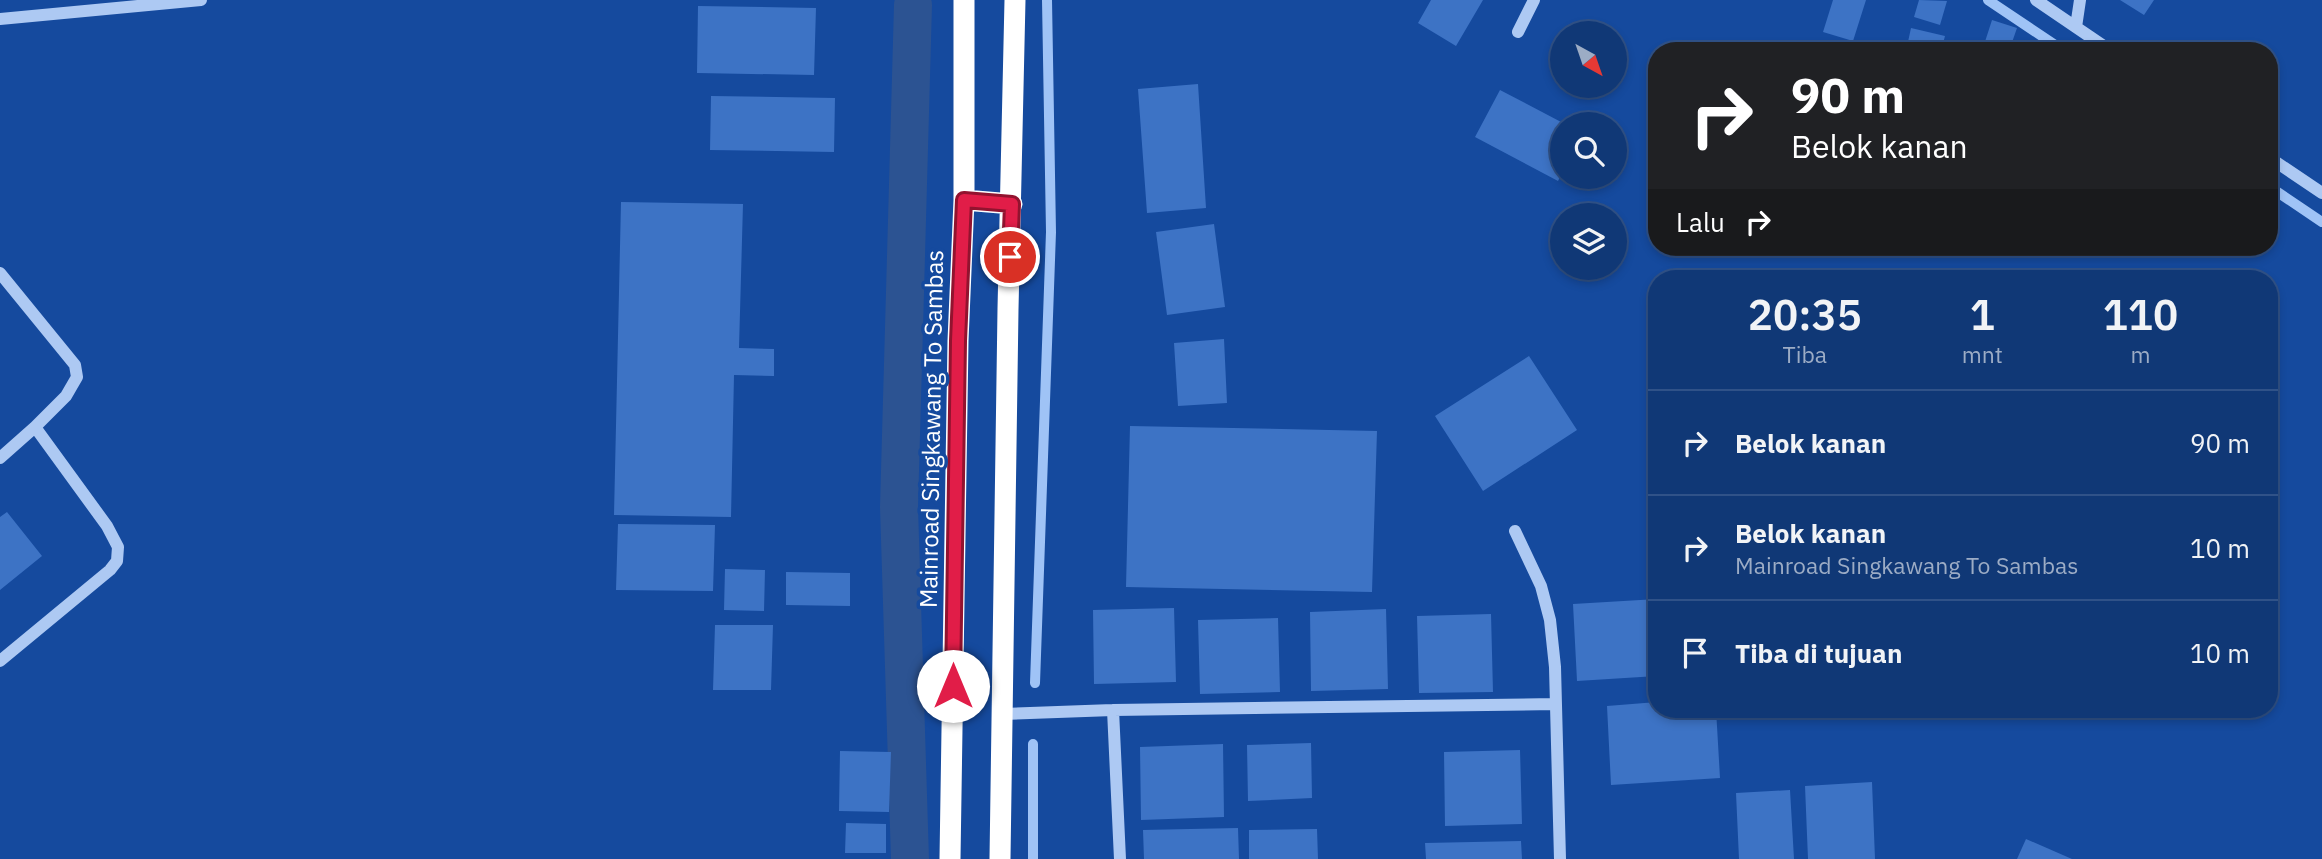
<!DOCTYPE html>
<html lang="id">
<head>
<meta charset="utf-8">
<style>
	:root { --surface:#103876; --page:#1e437e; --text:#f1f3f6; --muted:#9cacc5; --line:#305288 }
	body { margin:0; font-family:"IBM Plex Sans",sans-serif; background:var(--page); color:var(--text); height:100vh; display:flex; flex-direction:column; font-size:26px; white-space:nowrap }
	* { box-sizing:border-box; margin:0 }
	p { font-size:23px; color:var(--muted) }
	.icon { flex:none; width:38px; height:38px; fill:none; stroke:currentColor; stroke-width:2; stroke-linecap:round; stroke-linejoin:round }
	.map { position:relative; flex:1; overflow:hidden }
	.side { position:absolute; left:1648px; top:270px; width:630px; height:448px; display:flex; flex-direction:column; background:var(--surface); border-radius:28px; box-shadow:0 4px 10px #0003,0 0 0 2px var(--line) }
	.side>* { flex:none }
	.banner { position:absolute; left:1648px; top:42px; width:630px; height:214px; border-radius:28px; box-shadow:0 4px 10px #0003,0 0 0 2px var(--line); background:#202124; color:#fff; overflow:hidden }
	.needle { width:46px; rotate:140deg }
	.buttons { position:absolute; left:1550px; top:21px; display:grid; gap:14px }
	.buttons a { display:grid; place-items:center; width:77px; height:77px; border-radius:50%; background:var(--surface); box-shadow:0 4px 10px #0003,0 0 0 2px var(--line); font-size:35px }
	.pin { position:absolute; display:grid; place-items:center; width:60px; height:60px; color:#fff; margin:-30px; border:4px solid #fff; border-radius:50%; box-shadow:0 2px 7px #0007 }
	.me { position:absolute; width:77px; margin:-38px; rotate:0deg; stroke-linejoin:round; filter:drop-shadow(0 0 5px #0008) }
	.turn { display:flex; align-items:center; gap:24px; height:147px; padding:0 28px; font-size:32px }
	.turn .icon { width:91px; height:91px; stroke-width:2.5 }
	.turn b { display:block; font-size:49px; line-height:60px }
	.then { display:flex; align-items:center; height:66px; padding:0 28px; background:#0003; gap:14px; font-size:26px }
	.eta { display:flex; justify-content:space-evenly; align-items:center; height:119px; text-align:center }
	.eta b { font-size:42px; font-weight:600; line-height:49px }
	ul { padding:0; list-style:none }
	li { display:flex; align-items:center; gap:21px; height:105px; padding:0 28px; border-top:2px solid var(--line) }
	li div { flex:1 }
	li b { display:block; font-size:26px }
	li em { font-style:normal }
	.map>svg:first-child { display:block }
</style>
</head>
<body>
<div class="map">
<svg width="2322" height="859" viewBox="0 0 2322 859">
	<rect width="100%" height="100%" fill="#154a9e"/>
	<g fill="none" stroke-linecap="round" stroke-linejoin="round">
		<path stroke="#9fc3f6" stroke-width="10" d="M1988 0 2064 51
			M2270 187 2322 222
			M1035 683 1051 232 1047 0
			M1033 744V859"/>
		<path stroke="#2c5392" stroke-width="38" d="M910 859 899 507 913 5"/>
	</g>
	<path fill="#3d73c5" d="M1431 0H1483L1456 46 1418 23Z
		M1833 0H1866L1853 41 1823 32Z
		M1919 0 1947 1 1940 25 1914 17Z
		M2120 0H2154L2144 15Z
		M698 6 816 8 814 75 697 73Z
		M1992 20 2017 28 2009 51H1982Z
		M1911 28 1945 36 1941 51H1906Z
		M1198 84 1206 208 1147 213 1138 89Z
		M1500 90 1563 123V171L1558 181 1475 137Z
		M711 96 835 98 834 152 710 150Z
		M621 202 743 204 739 348 774 349V376L734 375 731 517 614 515Z
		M1214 224 1225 307 1167 315 1156 232Z
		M1224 339 1227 403 1178 406 1174 343Z
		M1529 356 1577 430 1483 491 1435 416Z
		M1130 426 1377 431 1372 592 1126 587Z
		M7 512 42 556 0 590V517Z
		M618 524 715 525 713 591 616 590Z
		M725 569 765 570 764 611 724 610Z
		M786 572 850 573V606L786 605Z
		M1657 599V676L1577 681 1573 604Z
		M1174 608 1176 682 1094 684 1093 610Z
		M1386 609 1388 689 1311 691 1310 612Z
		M1491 614 1493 692 1419 693 1417 616Z
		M1278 618 1280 692 1200 694 1198 620Z
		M715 625H773L771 690H713Z
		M1657 702V709H1716L1720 778 1611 785 1607 706Z
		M1311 743 1312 798 1248 801 1247 745Z
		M1223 744 1224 817 1141 820 1140 747Z
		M1520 750 1522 824 1445 826 1444 752Z
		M840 751 891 752 889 812 839 811Z
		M1872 782 1875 859H1808L1805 786Z
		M1790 790 1794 859H1739L1736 793Z
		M846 823 886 824V853H845Z
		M1238 828 1239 859H1144L1143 830Z
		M1317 829 1318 859H1249V830Z
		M2026 839 2072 859H2017Z
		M1521 841 1522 859H1426L1425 843Z"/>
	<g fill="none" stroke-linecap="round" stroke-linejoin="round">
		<path stroke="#adc9f3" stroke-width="12" d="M2036 0 2111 51
			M0 19 201 0
			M2076 27 2080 0
			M1518 32 1534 0
			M2270 158 2322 193
			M0 273 75 365 77 377 66 396 35 427 107 526 118 547 117 561 110 570 0 661
			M0 458 35 427
			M1515 531 1541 586 1550 620 1555 667 1560 859
			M1113 710 1120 859
			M1002 714 1113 710 1555 704"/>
		<path stroke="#fff" stroke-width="21" d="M964 200 1012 204
			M950 859 958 341 964 200V0
			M1000 859 1008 309 1015 0"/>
	</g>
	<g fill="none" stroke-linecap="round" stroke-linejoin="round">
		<g stroke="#92132f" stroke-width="18">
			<path id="route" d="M953 686 958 341 964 200 1012 204 1010 257"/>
		</g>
		<use href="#route" stroke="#e11d48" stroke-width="12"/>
	</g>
	<g text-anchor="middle" stroke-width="7" stroke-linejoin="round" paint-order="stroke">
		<g font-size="24" fill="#fff" stroke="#154a9e">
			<text transform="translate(932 429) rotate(-89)" y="8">Mainroad Singkawang To Sambas</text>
		</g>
	</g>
</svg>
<div class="buttons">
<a><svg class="needle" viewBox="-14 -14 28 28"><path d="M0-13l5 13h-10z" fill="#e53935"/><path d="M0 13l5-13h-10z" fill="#9cacc5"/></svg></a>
<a><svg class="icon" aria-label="search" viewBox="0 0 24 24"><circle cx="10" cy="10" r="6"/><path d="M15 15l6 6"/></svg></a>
<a><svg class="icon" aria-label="layers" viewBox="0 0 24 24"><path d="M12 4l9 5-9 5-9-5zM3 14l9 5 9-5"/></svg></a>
</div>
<div class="pin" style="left:1010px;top:257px;background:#d93025"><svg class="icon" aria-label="arrive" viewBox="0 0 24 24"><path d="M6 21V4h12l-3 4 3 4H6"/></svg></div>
<svg class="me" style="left:953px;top:686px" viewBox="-20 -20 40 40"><circle r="19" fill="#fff"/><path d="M0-13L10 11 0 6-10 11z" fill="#e11d48"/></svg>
<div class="banner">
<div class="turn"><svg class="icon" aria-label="right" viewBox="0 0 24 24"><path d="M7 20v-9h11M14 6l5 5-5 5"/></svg><div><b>90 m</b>Belok kanan</div></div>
<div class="then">Lalu<svg class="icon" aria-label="right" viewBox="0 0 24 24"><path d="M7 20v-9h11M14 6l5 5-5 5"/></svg></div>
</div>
<section class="side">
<div class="eta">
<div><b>20:35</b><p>Tiba</p></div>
<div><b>1</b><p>mnt</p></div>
<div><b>110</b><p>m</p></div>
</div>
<ul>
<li><svg class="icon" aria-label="right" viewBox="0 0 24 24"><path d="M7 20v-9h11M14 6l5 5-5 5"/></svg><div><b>Belok kanan</b></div><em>90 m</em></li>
<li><svg class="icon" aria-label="right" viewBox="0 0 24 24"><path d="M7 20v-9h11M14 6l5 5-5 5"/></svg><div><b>Belok kanan</b><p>Mainroad Singkawang To Sambas</p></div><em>10 m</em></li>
<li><svg class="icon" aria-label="arrive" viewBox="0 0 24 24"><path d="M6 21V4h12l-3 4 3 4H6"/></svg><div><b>Tiba di tujuan</b></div><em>10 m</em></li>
</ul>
</section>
</div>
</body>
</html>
